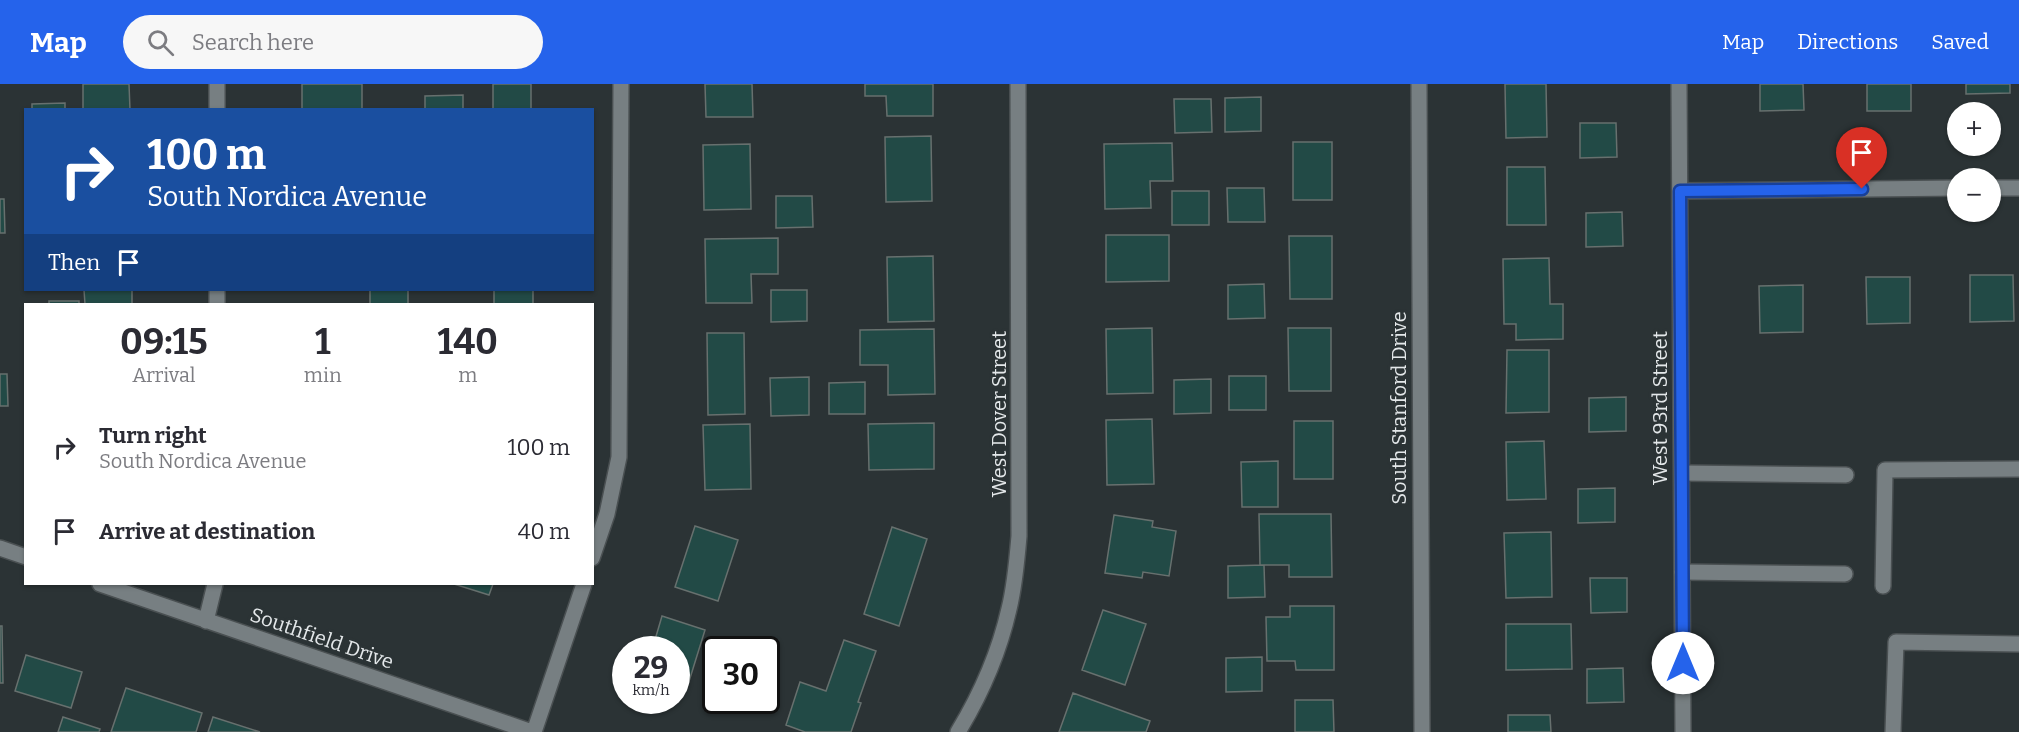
<!DOCTYPE html>
<html lang="en">
<head>
<meta charset="utf-8">
<style>
	:root { --surface:#fff; --page:#f7f7f7; --text:#2b2b33; --muted:#7c7c81; --accent:#2563eb }
	body { margin:0; font-family:Bitter,serif; background:var(--page); color:var(--text); height:100vh; display:flex; flex-direction:column; font-size:22px; white-space:nowrap }
	* { box-sizing:border-box; margin:0 }
	p { font-size:20px; color:var(--muted) }
	.icon { flex:none; width:33px; height:33px; fill:none; stroke:currentColor; stroke-width:2; stroke-linecap:round; stroke-linejoin:round }
	.map { position:relative; flex:1; overflow:hidden }
	.side { position:absolute; left:24px; top:219px; width:570px; height:282px; display:flex; flex-direction:column; background:var(--surface); border-radius:0px; box-shadow:0 2px 4px #0004 }
	.side>* { flex:none }
	.hud { position:absolute; left:24px; top:24px; width:570px; height:183px; border-radius:0px; box-shadow:0 2px 4px #0004; background:#1a4fa0; color:#fff; overflow:hidden }
	.fabs { position:absolute; left:1947px; top:18px; display:grid; gap:12px }
	.fabs a { display:grid; place-items:center; width:54px; height:54px; border-radius:50%; background:var(--surface); box-shadow:0 2px 4px #0004; font-size:30px }
	.speed { position:absolute; left:612px; top:552px; display:flex; gap:12px; font-size:30px; font-weight:700; text-align:center }
	.speed>* { display:grid; place-content:center; width:78px; height:78px; border-radius:50%; background:var(--surface); box-shadow:0 2px 4px #0004; line-height:1 }
	.speed small { font-size:15px; font-weight:400 }
	.speed .limit { border:3px solid #111; border-radius:9px; background:#fff; color:#111 }
	.pin { position:absolute; display:grid; place-items:center; width:51px; height:51px; color:#fff; margin:-62px -26px; border-radius:50% 50% 50% 0; rotate:-45deg; box-shadow:0 0 6px #0007 }
	.pin .icon { rotate:45deg }
	.me { position:absolute; width:66px; margin:-33px; rotate:0deg; stroke-linejoin:round; filter:drop-shadow(0 0 4px #0008) }
	.turn { display:flex; align-items:center; gap:21px; height:126px; padding:0 24px; font-size:27px }
	.turn .icon { width:78px; height:78px; stroke-width:2.5 }
	.turn b { display:block; font-size:42px; line-height:51px }
	.then { display:flex; align-items:center; height:57px; padding:0 24px; background:#0003; gap:12px; font-size:22px }
	.eta { display:flex; justify-content:space-evenly; align-items:center; height:102px; text-align:center }
	.eta b { font-size:36px; font-weight:700; line-height:42px }
	ul { padding:0; list-style:none }
	li { display:flex; align-items:center; gap:18px; height:84px; padding:0 24px }
	li div { flex:1 }
	li b { display:block; font-size:22px }
	li em { font-style:normal }
	header { display:flex; align-items:center; gap:36px; box-sizing:border-box; height:84px; padding:0 30px; background:var(--accent); color:#fff }
	header strong { font-size:28px }
	nav { display:flex; gap:33px; margin-inline-start:auto; font-size:21px }
	.search { width:420px; height:54px; background:var(--page); display:flex; align-items:center; gap:15px; box-sizing:border-box; padding:0 21px; border-radius:33px; color:var(--muted); font-size:22px }
	.map>svg:first-child { display:block }
</style>
</head>
<body>
<header>
<strong>Map</strong>
<div class="search"><svg class="icon" aria-label="search" viewBox="0 0 24 24"><circle cx="10" cy="10" r="6"/><path d="M15 15l6 6"/></svg>Search here</div>
<nav><a>Map</a><a>Directions</a><a>Saved</a></nav>
</header>
<div class="map">
<svg width="2019" height="648" viewBox="0 0 2019 648">
	<rect width="100%" height="100%" fill="#2b3335"/>
	<path fill="#224a46" stroke="#67706e" stroke-width="1.5" d="M83 0H129L130 26H83Z
		M302 0H362V26H302Z
		M493 0H531V26H493Z
		M705 0H752L753 33H706Z
		M865 0H933V32H887L886 12H865Z
		M1505 0H1546L1547 53 1506 54Z
		M1760 0H1803L1804 26 1760 27Z
		M1867 0H1911V27H1867Z
		M1966 0H2010V9L1966 10Z
		M463 11V26H425V12Z
		M1261 13V47L1225 48V14Z
		M1174 15H1211L1212 48 1175 49Z
		M65 19V26H32V20Z
		M1580 39H1616L1617 73 1580 74Z
		M931 52 932 117 886 118 885 53Z
		M1293 58H1332V116H1293Z
		M1172 59 1173 97H1150L1151 124 1105 125 1104 60Z
		M750 60 751 125 704 126 703 61Z
		M1507 83H1545L1546 141H1507Z
		M1227 104H1264L1265 138H1228Z
		M1172 107H1209V141H1172Z
		M776 112H812L813 143 776 144Z
		M0 115H4L5 149H0Z
		M1622 128 1623 162 1586 163V129Z
		M1106 151H1169V197L1106 198Z
		M1289 152H1332V215H1290Z
		M778 154V190H751L752 219H706L705 155Z
		M933 172 934 237 888 238 887 173Z
		M1549 174 1550 220H1563V255L1516 256V240H1504L1503 175Z
		M1970 191H2013L2014 237 1970 238Z
		M1866 193H1910V239L1867 240Z
		M1264 200 1265 234 1228 235V201Z
		M1803 201V248L1760 249 1759 202Z
		M84 206H132V220H85Z
		M370 206H408V220H370Z
		M494 206H533V220H494Z
		M771 206H807V237L771 238Z
		M49 217H79V220H49Z
		M1152 244 1153 309 1107 310 1106 245Z
		M1288 244H1331V307H1289Z
		M934 245 935 310 888 311V281H860V246Z
		M707 249H744L745 330 708 331Z
		M1507 266H1549V328L1506 329Z
		M0 290H7L8 322H0Z
		M1229 292H1266V326H1229Z
		M809 293V331L771 332 770 294Z
		M1211 295V329L1174 330V296Z
		M865 298V330H829V299Z
		M1626 313V347L1589 348V314Z
		M1152 335 1154 400 1107 401 1106 336Z
		M1294 337H1333V395H1294Z
		M934 339V385L869 386 868 340Z
		M750 340 751 405 705 406 703 341Z
		M1544 357 1546 415 1507 416 1506 358Z
		M1278 377V423H1242L1241 378Z
		M1615 404V438L1578 439V405Z
		M1259 430H1331L1332 493H1289V481H1260Z
		M1114 431 1153 437 1152 443 1176 447 1169 492 1143 488 1142 494 1105 489Z
		M695 442 738 456 718 517 675 503Z
		M892 443 927 455 899 542 864 530Z
		M1551 448 1552 513 1506 514 1504 449Z
		M1264 481 1265 513 1228 514V482Z
		M1590 494H1627V528L1591 529Z
		M454 500H493L489 511Z
		M1290 522H1334V586H1296L1295 577H1267L1266 533H1290Z
		M1103 526 1146 540 1125 601 1082 586Z
		M662 532 705 546 686 607 676 604V566H652Z
		M1506 540H1571L1572 585 1506 586Z
		M0 542H2L3 599H0Z
		M844 556 876 567 858 618 861 619 851 648H805L786 641 800 598 826 607Z
		M26 571 82 588 71 624 15 607Z
		M1262 573V607L1226 608V574Z
		M1623 584 1624 618 1587 619V585Z
		M126 604 202 629 196 648H111Z
		M1073 609 1150 637 1146 648H1059Z
		M1295 616H1333L1334 648H1295Z
		M1508 631H1550L1551 648H1508Z
		M63 633 100 645 99 648H58Z
		M213 633 260 648H208Z"/>
	<g fill="none" stroke-linecap="round" stroke-linejoin="round">
		<g stroke="#4a5052" stroke-width="18">
			<path id="service" d="M1682 389 1846 391
				M1682 488 1845 490
				M1883 502 1885 386 2019 385
				M1893 648 1896 558 2019 560"/>
		</g>
		<g stroke="#4a5052" stroke-width="18">
			<path id="minor" d="M217 0V26
				M1419 0 1422 648
				M1679 0 1683 648
				M1990 104H2019
				M1680 107 1958 104
				M217 206V220
				M0 464 26 473
				M592 474 607 430 619 373 621 0
				M100 500 532 648
				M206 537 215 500
				M534 648 584 500
				M958 648C981 610 999 569 1009 525 1015 501 1017 476 1019 452L1018 0"/>
		</g>
		<use href="#service" stroke="#777f82" stroke-width="15"/>
		<use href="#minor" stroke="#777f82" stroke-width="15"/>
	</g>
	<g fill="none" stroke-linecap="round" stroke-linejoin="round">
		<g stroke="#184099" stroke-width="15">
			<path id="route" d="M1683 579 1680 107 1862 105"/>
		</g>
		<use href="#route" stroke="#2563eb" stroke-width="10"/>
	</g>
	<g text-anchor="middle" stroke-width="6" stroke-linejoin="round" paint-order="stroke">
		<g font-size="20" fill="#e4e8ea" stroke="#2b3335">
			<text transform="translate(1399 324) rotate(-90)" y="7">South Stanford Drive</text>
			<text transform="translate(1660 324) rotate(-90)" y="7">West 93rd Street</text>
			<text transform="translate(999 330) rotate(-90)" y="7">West Dover Street</text>
			<text transform="translate(322 554) rotate(19)" y="7">Southfield Drive</text>
		</g>
	</g>
</svg>
<div class="fabs">
<a>+</a>
<a>−</a>
</div>
<div class="speed"><div>29<small>km/h</small></div><div class="limit">30</div></div>
<div class="pin" style="left:1862px;top:105px;background:#d93025"><svg class="icon" aria-label="arrive" viewBox="0 0 24 24"><path d="M6 21V4h12l-3 4 3 4H6"/></svg></div>
<svg class="me" style="left:1683px;top:579px" viewBox="-20 -20 40 40"><circle r="19" fill="#fff"/><path d="M0-13L10 11 0 6-10 11z" fill="#2563eb"/></svg>
<div class="hud">
<div class="turn"><svg class="icon" aria-label="right" viewBox="0 0 24 24"><path d="M7 20v-9h11M14 6l5 5-5 5"/></svg><div><b>100 m</b>South Nordica Avenue</div></div>
<div class="then">Then<svg class="icon" aria-label="arrive" viewBox="0 0 24 24"><path d="M6 21V4h12l-3 4 3 4H6"/></svg></div>
</div>
<section class="side">
<div class="eta">
<div><b>09:15</b><p>Arrival</p></div>
<div><b>1</b><p>min</p></div>
<div><b>140</b><p>m</p></div>
</div>
<ul>
<li><svg class="icon" aria-label="right" viewBox="0 0 24 24"><path d="M7 20v-9h11M14 6l5 5-5 5"/></svg><div><b>Turn right</b><p>South Nordica Avenue</p></div><em>100 m</em></li>
<li><svg class="icon" aria-label="arrive" viewBox="0 0 24 24"><path d="M6 21V4h12l-3 4 3 4H6"/></svg><div><b>Arrive at destination</b></div><em>40 m</em></li>
</ul>
</section>
</div>
</body>
</html>
